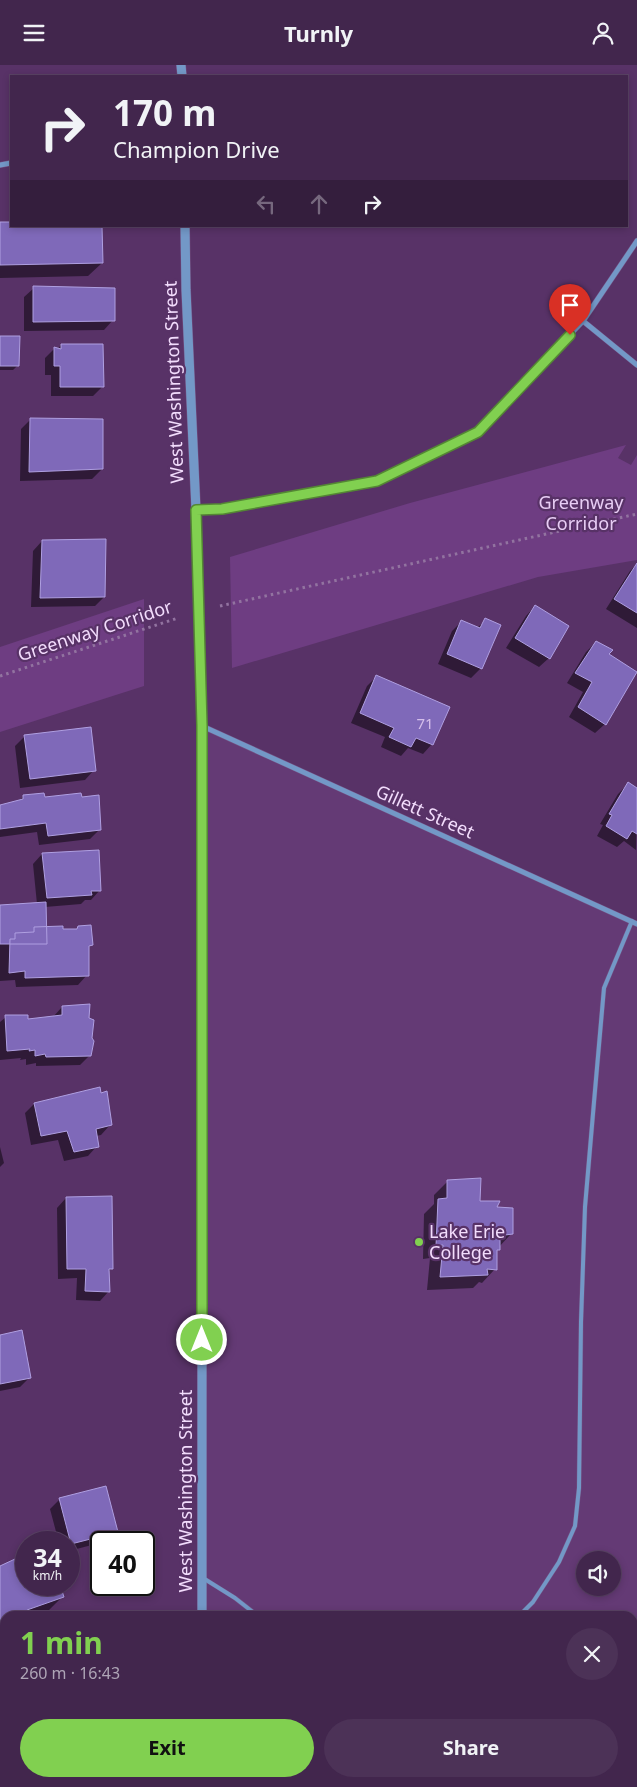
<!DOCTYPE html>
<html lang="en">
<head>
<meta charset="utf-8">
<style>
	:root { --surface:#42264d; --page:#4c3257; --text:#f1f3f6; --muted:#aea5b6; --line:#5a4365; --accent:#81d050 }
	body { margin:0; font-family:"Noto Sans",sans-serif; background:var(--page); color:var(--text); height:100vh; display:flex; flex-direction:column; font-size:19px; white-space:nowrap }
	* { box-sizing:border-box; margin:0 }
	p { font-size:16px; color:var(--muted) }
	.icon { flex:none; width:28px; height:28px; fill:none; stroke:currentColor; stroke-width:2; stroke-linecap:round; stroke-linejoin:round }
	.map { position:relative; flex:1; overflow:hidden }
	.sheet { position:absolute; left:0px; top:1546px; width:638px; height:176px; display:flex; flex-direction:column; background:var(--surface); border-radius:15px 15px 0 0; box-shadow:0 2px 8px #0003,0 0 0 1px var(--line) }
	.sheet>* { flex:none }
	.guide { position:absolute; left:10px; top:10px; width:618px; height:152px; border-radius:0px; box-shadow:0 2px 8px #0003,0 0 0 1px var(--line); background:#42264d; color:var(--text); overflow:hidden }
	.tools { position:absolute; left:576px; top:1486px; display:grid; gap:10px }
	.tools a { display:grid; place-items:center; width:45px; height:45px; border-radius:50%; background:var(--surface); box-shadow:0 2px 8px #0003,0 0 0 1px var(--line); font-size:25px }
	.speed { position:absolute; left:15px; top:1466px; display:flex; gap:10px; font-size:25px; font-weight:700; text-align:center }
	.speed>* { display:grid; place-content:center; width:65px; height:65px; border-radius:50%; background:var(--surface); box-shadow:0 2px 8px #0003,0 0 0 1px var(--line); line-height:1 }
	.speed small { font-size:12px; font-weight:400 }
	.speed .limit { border:2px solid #111; border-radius:8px; background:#fff; color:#111 }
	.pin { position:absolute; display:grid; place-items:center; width:42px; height:42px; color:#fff; margin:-51px -21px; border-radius:50% 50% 50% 0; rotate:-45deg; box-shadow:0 0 5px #0007 }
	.pin .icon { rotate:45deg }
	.me { position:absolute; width:55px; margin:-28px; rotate:0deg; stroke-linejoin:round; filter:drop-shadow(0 0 4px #0008) }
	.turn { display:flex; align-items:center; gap:18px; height:105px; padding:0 20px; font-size:22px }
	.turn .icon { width:65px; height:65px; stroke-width:2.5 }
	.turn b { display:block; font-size:35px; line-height:42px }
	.lanes { display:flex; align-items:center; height:48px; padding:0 20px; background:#0003; justify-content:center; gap:25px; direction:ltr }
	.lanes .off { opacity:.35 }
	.round { display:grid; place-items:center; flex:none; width:52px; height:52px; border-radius:26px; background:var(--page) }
	.summary { display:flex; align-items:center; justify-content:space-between; height:85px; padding:0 20px }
	h1 { font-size:30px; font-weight:700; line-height:38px; color:var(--accent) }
	.primary-button { display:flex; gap:10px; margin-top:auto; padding:10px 20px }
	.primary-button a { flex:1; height:58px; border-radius:30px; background:var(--accent); color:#111; font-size:20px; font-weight:700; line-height:58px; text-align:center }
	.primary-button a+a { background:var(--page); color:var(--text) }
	header { display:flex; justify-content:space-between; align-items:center; height:65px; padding:0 20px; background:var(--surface); font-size:22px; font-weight:700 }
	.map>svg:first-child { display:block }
</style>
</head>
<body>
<header><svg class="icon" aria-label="menu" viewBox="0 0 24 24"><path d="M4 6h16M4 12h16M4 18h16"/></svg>Turnly<svg class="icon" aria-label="person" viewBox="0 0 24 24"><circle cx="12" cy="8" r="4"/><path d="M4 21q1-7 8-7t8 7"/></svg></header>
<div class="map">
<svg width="637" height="1722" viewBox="0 0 637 1722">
	<rect width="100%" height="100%" fill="#583267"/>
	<path fill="#643a75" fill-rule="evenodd" d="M202 661 637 858V1722H188L189 1718H632V1551H202ZM585 1495H612V1522H585Z"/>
	<path fill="#6e3d82" d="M626 380 618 393 631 400 637 390V495L538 512 232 603 230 492 410 438Z
		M144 534V621L0 667V582Z"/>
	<path fill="#0007" d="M0 158H11V161L102 198 88 211 0 213Z
		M34 223 113 255 104 265 24 266V232Z
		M0 273 18 300 13 305H0Z
		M61 280 102 322 93 331H51V310H45V293L54 284H58Z
		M31 354 102 404 92 414 20 416 21 364Z
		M42 476 104 532 95 541 31 542 33 486Z
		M637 499V563L606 544 630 506Z
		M535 541 549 593 539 602 506 583 526 551Z
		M486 555 481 603 471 613 438 599 452 566 461 557 477 563Z
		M596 577 607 590 605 659 595 668 569 652 583 627 567 618 586 587Z
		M376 612 432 679 423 689 408 683 401 691 381 682 385 672 351 658 367 621Z
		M25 671 94 705 85 715 20 723 15 681Z
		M628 719 637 725 636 785 624 776 617 782 597 771 603 760 600 759 618 729Z
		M23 732 45 733 100 764 90 774 39 780 37 767 0 772V741L18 737Z
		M42 789 100 825 91 835H85L81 839 45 842V863L62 866 76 865 79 862 92 879 88 883 87 910 78 920 16 922 15 915 0 916V841L37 839 33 799Z
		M62 942 88 954 90 990 80 1000 36 1001V998L26 1000V994L20 995 21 993 0 995V957L6 952 27 956 53 952Z
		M34 1039 110 1060 101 1070 96 1071 97 1081 88 1091 64 1096 58 1075 31 1080 25 1048Z
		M0 1082 4 1098 0 1102Z
		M448 1116 478 1137 495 1143 511 1169 499 1182 495 1187V1204L482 1218 479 1217 473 1223 427 1225 430 1193 423 1194 424 1149 434 1139V1130Z
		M66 1133 112 1203 108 1207 109 1226 100 1236 76 1235 77 1213 58 1214 57 1143Z
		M0 1271 30 1312 20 1322 0 1326Z
		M60 1434 116 1466 107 1476 69 1486V1478H59L50 1444Z
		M26 1499V1520H58L63 1531 49 1545 31 1551H5V1582L0 1589V1502H15Z"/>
	<path fill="#7f69b9" stroke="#af9fe1" d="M0 157H11V161H102L103 198 0 200Z
		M33 221 115 223V256L33 257Z
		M0 271H20L19 301H0Z
		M61 279H103L104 322H60V301H54V282L61 284Z
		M30 353 103 354V404L29 407Z
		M106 474 105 532 40 533 42 475Z
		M637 498V548L614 534Z
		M535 540 569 561 550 594 515 573Z
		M485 553 501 560 482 604 447 589 461 555 480 563Z
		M596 576 613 585 609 589 637 607 606 660 578 642 592 617 575 608Z
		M376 610 450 642 433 680 416 673 411 682 389 672 394 663 360 648Z
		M91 662 96 706 30 714 24 670Z
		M628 717 637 723V769L632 766 627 774 606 761 612 750 609 749Z
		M44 728 45 732 81 728 82 732 99 730 101 765 48 771 46 758 0 764V740L23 734V730Z
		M99 785 101 826H91L92 830 47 833 42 788Z
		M46 837 47 879H0V840Z
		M91 860 93 880 89 881V911L25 913V906L9 908 10 874H15V868L34 867V862L63 861V864H77L78 861Z
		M90 939 89 953 94 955 92 973 94 976 91 991 46 992 45 989 35 991V985L29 986 30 984 7 986 5 950H28V954L62 950V941Z
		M100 1022 101 1028 107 1026 112 1060 96 1064 99 1082 74 1087 67 1066 41 1071 34 1038Z
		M481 1113 480 1136H500L497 1142 513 1143V1169L505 1170 506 1165 500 1166V1185H497V1205L487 1204 488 1210 440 1212 443 1180 436 1181 438 1134 447 1133V1115Z
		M112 1131 113 1204H109L110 1227 85 1226 86 1204H67L66 1132Z
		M22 1265 31 1313 0 1319V1270Z
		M106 1421 118 1467 71 1479 59 1433Z
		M15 1494 16 1501 26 1498V1520H60L64 1532 27 1545 33 1551H5V1559L1 1561 5 1568V1585L0 1588V1501Z"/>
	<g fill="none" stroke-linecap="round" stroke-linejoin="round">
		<g stroke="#745182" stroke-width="5">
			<path id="service" d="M203 1513 235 1533 258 1551
				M519 1551 533 1537 559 1497 575 1461 579 1423 581 1257 585 1142 594 1037 604 923 632 856
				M471 1718 477 1722"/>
		</g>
		<g stroke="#745182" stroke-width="6">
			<path id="minor" d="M0 100 11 98
				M637 176 583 256 637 300
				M196 445 222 444 377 416 477 367 583 256
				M202 661 637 859"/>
		</g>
		<g stroke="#745182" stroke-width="10">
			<path id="tertiary" d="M181 0 182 11
				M185 161 186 225 196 445 202 661V1551
				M188 1722 189 1718"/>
		</g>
		<path stroke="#9273a0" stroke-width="3" stroke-dasharray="2.5 4" stroke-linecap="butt" d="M220 541 637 449
			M0 611 178 553"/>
		<use href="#service" stroke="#7398c7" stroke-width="4"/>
		<use href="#minor" stroke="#7398c7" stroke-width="5"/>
		<use href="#tertiary" stroke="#7398c7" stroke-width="9"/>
	</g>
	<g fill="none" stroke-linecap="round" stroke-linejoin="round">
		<g stroke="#548734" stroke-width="12">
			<path id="route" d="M202 1275V661L196 445 222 444 377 416 478 367 570 270"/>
		</g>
		<use href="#route" stroke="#81d050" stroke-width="9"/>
	</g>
	<circle fill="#81d050" stroke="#583267" stroke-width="2" cx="419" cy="1177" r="5"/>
	<g text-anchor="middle" stroke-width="4.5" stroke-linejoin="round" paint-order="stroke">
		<g font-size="15" fill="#d5bfeb">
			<text x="425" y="664">71</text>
		</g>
		<g font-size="18" fill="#f2dcfc" stroke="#583267">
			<text transform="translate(174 317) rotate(-92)" y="6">West Washington Street</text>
			<text transform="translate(95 566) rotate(-18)" y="6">Greenway Corridor</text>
			<text transform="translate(425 747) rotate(24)" y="6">Gillett Street</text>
			<text transform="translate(186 1426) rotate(-90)" y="6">West Washington Street</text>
		</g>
		<g font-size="18" fill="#e8cdf5" stroke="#583267">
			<text x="581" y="444">Greenway<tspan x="581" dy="21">Corridor</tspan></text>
		</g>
		<g font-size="18" fill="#f2dcfc" stroke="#583267" text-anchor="start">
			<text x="429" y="1173">Lake Erie<tspan x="429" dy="21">College</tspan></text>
		</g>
	</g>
</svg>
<div class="tools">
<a><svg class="icon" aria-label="sound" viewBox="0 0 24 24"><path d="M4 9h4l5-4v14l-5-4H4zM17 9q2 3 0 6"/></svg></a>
</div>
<div class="speed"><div>34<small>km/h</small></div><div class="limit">40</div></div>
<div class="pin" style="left:570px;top:270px;background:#d93025"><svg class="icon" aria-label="arrive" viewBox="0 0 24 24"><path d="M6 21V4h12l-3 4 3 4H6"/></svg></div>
<svg class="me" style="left:202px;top:1275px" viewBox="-20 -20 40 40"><circle r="17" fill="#81d050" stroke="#fff" stroke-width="3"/><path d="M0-11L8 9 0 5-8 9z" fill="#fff"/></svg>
<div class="guide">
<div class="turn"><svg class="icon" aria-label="right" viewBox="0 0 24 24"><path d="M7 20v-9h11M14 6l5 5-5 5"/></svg><div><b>170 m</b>Champion Drive</div></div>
<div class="lanes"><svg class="icon off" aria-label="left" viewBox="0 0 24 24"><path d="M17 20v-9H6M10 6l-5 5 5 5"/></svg><svg class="icon off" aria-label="ahead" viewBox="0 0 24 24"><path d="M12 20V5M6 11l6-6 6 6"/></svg><svg class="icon" aria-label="right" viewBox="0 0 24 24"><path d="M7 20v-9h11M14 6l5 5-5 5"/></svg></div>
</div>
<section class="sheet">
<div class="summary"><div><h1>1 min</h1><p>260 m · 16:43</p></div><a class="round"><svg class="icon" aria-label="close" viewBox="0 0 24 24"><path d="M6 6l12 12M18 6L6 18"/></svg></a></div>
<div class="primary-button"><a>Exit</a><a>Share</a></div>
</section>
</div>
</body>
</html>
